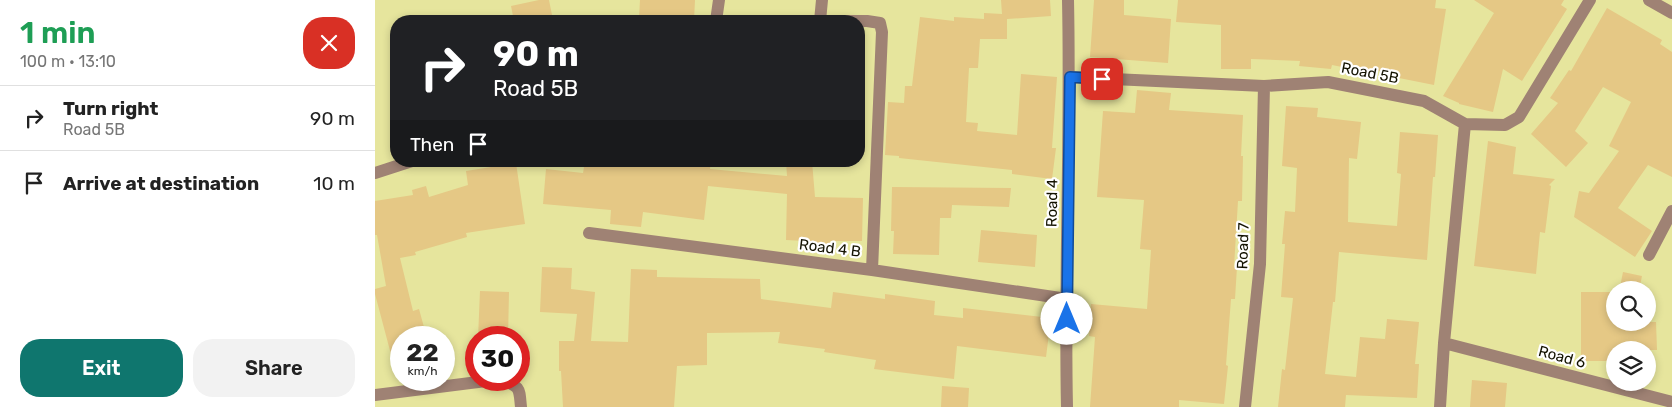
<!DOCTYPE html>
<html lang="en">
<head>
<meta charset="utf-8">
<style>
	:root { --surface:#fff; --page:#f2f2f2; --text:#222; --muted:#767676; --line:#e0e0e0; --accent:#0f766e }
	body { margin:0; font-family:Rubik,sans-serif; background:var(--page); color:var(--text); height:100vh; display:flex; flex-direction:column; font-size:19px; white-space:nowrap }
	* { box-sizing:border-box; margin:0 }
	p { font-size:16px; color:var(--muted) }
	.icon { flex:none; width:28px; height:28px; fill:none; stroke:currentColor; stroke-width:2; stroke-linecap:round; stroke-linejoin:round }
	.map { position:relative; flex:1; overflow:hidden }
	.drawer { display:flex; flex-direction:column; background:var(--surface); width:375px }
	.drawer>* { flex:none }
	.top-card { position:absolute; left:15px; top:15px; width:475px; height:152px; border-radius:20px; box-shadow:0 2px 8px #0003; background:#202124; color:#fff; overflow:hidden }
	.controls { position:absolute; left:1231px; top:281px; display:grid; gap:10px }
	.controls a { display:grid; place-items:center; width:50px; height:50px; border-radius:50%; background:var(--surface); box-shadow:0 2px 8px #0003; font-size:25px }
	.speed { position:absolute; left:15px; top:326px; display:flex; gap:10px; font-size:25px; font-weight:700; text-align:center }
	.speed>* { display:grid; place-content:center; width:65px; height:65px; border-radius:50%; background:var(--surface); box-shadow:0 2px 8px #0003; line-height:1 }
	.speed small { font-size:12px; font-weight:400 }
	.speed .limit { border:8px solid #d22; background:#fff; color:#111 }
	.pin { position:absolute; display:grid; place-items:center; width:42px; height:42px; color:#fff; margin:-21px; border-radius:10px; box-shadow:0 2px 8px #0006 }
	.me { position:absolute; width:55px; margin:-28px; rotate:0deg; stroke-linejoin:round; filter:drop-shadow(0 0 4px #0008) }
	.turn { display:flex; align-items:center; gap:18px; height:105px; padding:0 20px; font-size:22px }
	.turn .icon { width:65px; height:65px; stroke-width:2.5 }
	.turn b { display:block; font-size:35px; line-height:42px }
	.then { display:flex; align-items:center; height:48px; padding:0 20px; background:#0003; gap:10px; font-size:19px }
	.round { display:grid; place-items:center; flex:none; width:52px; height:52px; border-radius:20px; background:var(--page) }
	.headline { display:flex; align-items:center; justify-content:space-between; height:85px; padding:0 20px }
	h1 { font-size:30px; font-weight:600; line-height:38px; color:#1e9e55 }
	.action { display:flex; gap:10px; margin-top:auto; padding:10px 20px }
	.action a { flex:1; height:58px; border-radius:20px; background:var(--accent); color:#fff; font-size:20px; font-weight:600; line-height:58px; text-align:center }
	.action a+a { background:var(--page); color:var(--text) }
	ul { padding:0; list-style:none }
	li { display:flex; align-items:center; gap:15px; height:65px; padding:0 20px; border-top:1px solid var(--line) }
	li div { flex:1 }
	li b { display:block; font-size:19px }
	li em { font-style:normal }
	main { display:flex; flex:1; min-height:0 }
	.map>svg:first-child { display:block }
</style>
</head>
<body>
<main>
<section class="drawer">
<div class="headline"><div><h1>1 min</h1><p>100 m · 13:10</p></div><a class="round" style="background:#d93025;color:#fff"><svg class="icon" aria-label="close" viewBox="0 0 24 24"><path d="M6 6l12 12M18 6L6 18"/></svg></a></div>
<ul>
<li><svg class="icon" aria-label="right" viewBox="0 0 24 24"><path d="M7 20v-9h11M14 6l5 5-5 5"/></svg><div><b>Turn right</b><p>Road 5B</p></div><em>90 m</em></li>
<li><svg class="icon" aria-label="arrive" viewBox="0 0 24 24"><path d="M6 21V4h12l-3 4 3 4H6"/></svg><div><b>Arrive at destination</b></div><em>10 m</em></li>
</ul>
<div class="action"><a>Exit</a><a>Share</a></div>
</section>
<div class="map">
<svg width="1297" height="407" viewBox="0 0 1297 407">
	<rect width="100%" height="100%" fill="#e6e59d"/>
	<path fill="#e5c885" d="M164 0H174L177 15 139 21 136 6Z
		M265 0H320L319 21 264 19Z
		M626 0H675L676 16 632 19V39H605L603 68H594L591 122 603 123 602 131 642 135 646 74 682 77 677 148H681L677 179 637 174V170L524 158V156L510 155 513 102 529 103 530 86H537L545 17 579 21V17L609 19V13L627 14Z
		M719 0H749V15L796 19 793 63 715 57Z
		M803 0H1061L1060 8 1071 9 1059 85 1024 78V76L997 69V73L957 65 956 69 924 66 925 61 876 59V69H846V25L801 22Z
		M1099 0H1189L1186 5 1192 9 1147 81 1128 69 1118 112 1084 104V103L1068 96 1119 13Z
		M1232 8 1287 40 1285 44 1297 52V177L1273 165 1243 208 1277 231 1260 257 1199 217 1204 191 1214 193 1244 151 1234 146 1256 102 1228 87 1200 131 1213 143 1191 167 1156 134 1183 103 1175 98 1194 70 1196 71Z
		M762 90 796 93 794 110 868 115 866 156H868L867 201H863L859 267H862L860 299H856L851 365 853 366 849 404 804 400V407H715L720 337 714 336 716 304 772 309 776 250 765 249 769 200 722 197 728 111 760 113Z
		M911 106 943 108 942 117 986 122 982 159 974 158 973 222 1022 226 1026 174 1022 173 1025 132 1063 135 1060 177H1058L1052 260 964 252 960 302H958L950 374 981 377 985 337 1010 339 1012 319 1044 322 1040 364H1044L1042 398 971 395 970 407H903L907 369 910 370 918 298 906 297 910 244H907L910 211 920 212 922 168 907 166Z
		M1113 141 1141 147 1138 174 1180 179 1174 185 1176 186 1170 233 1165 232 1161 274 1099 266Z
		M210 161H336L335 169 412 176 411 161H437L440 197 488 198 487 241H455V247L431 246V241L411 240 412 194 333 186 329 220 268 212 266 227 235 224 236 210 168 204 171 169 208 173Z
		M141 163 150 224 91 233 92 237 40 252 41 255 25 258 38 311 44 309 52 338H26V376L22 377 0 294V289L11 286 2 235H0V201L38 195 37 190 51 186 54 197 93 185 91 171Z
		M517 187 636 188 634 207 577 205 576 218H565L564 255 518 254 519 231H516Z
		M606 230 662 235 660 267 603 262Z
		M167 267 197 268 196 289 220 292 216 341 253 342 256 269 282 270V277L385 279 386 299 456 308 458 292 510 299V294L560 301 559 315 588 318V308L676 318 671 357 582 346 579 379 499 369 501 360 449 352 450 349 403 343 405 332 332 333V365L302 366 299 407H188L186 371H184V341H199L202 314 165 312Z
		M1248 272 1267 276 1264 290 1245 287Z
		M105 291 134 292 133 338H103Z
		M1206 292H1237V322H1281L1282 350H1237V361H1206Z
		M1097 380 1132 383 1130 407H1095Z
		M567 386 594 388 593 407H566Z"/>
	<g fill="none" stroke-linecap="round" stroke-linejoin="round">
		<path stroke="#9f8274" stroke-width="12" d="M1274 0 1297 13
			M341 21 344 0
			M445 21 447 0
			M472 21H492L505 23 507 32 497 270
			M695 77 889 86 953 82 1049 101 1090 124 1130 125 1144 117 1215 0
			M0 173 37 161
			M214 233 497 270 692 299
			M1274 255 1297 211
			M1069 343 1297 402
			M127 380C146 387 144 388 146 407
			M0 395 119 380
			M692 407C689 271 696 136 693 0
			M870 407 885 264 889 86
			M1065 407 1069 343 1090 124"/>
	</g>
	<g fill="none" stroke-linecap="round" stroke-linejoin="round">
		<g stroke="#114b97" stroke-width="12">
			<path id="route" d="M692 319 695 77 727 79"/>
		</g>
		<use href="#route" stroke="#1a73e8" stroke-width="9"/>
	</g>
	<g text-anchor="middle" stroke-width="4.5" stroke-linejoin="round" paint-order="stroke">
		<g font-size="15" fill="#131200" stroke="#fff">
			<text transform="translate(995 73) rotate(11)" y="5">Road 5B</text>
			<text transform="translate(677 203) rotate(-89)" y="5">Road 4</text>
			<text transform="translate(868 246) rotate(-88)" y="5">Road 7</text>
			<text transform="translate(455 248) rotate(7)" y="5">Road 4 B</text>
			<text transform="translate(1187 357) rotate(15)" y="5">Road 6</text>
		</g>
	</g>
</svg>
<div class="controls">
<a><svg class="icon" aria-label="search" viewBox="0 0 24 24"><circle cx="10" cy="10" r="6"/><path d="M15 15l6 6"/></svg></a>
<a><svg class="icon" aria-label="layers" viewBox="0 0 24 24"><path d="M12 4l9 5-9 5-9-5zM3 14l9 5 9-5"/></svg></a>
</div>
<div class="speed"><div>22<small>km/h</small></div><div class="limit">30</div></div>
<div class="pin" style="left:727px;top:79px;background:#d93025"><svg class="icon" aria-label="arrive" viewBox="0 0 24 24"><path d="M6 21V4h12l-3 4 3 4H6"/></svg></div>
<svg class="me" style="left:692px;top:319px" viewBox="-20 -20 40 40"><circle r="19" fill="#fff"/><path d="M0-13L10 11 0 6-10 11z" fill="#1a73e8"/></svg>
<div class="top-card">
<div class="turn"><svg class="icon" aria-label="right" viewBox="0 0 24 24"><path d="M7 20v-9h11M14 6l5 5-5 5"/></svg><div><b>90 m</b>Road 5B</div></div>
<div class="then">Then<svg class="icon" aria-label="arrive" viewBox="0 0 24 24"><path d="M6 21V4h12l-3 4 3 4H6"/></svg></div>
</div>
</div>
</main>
</body>
</html>
